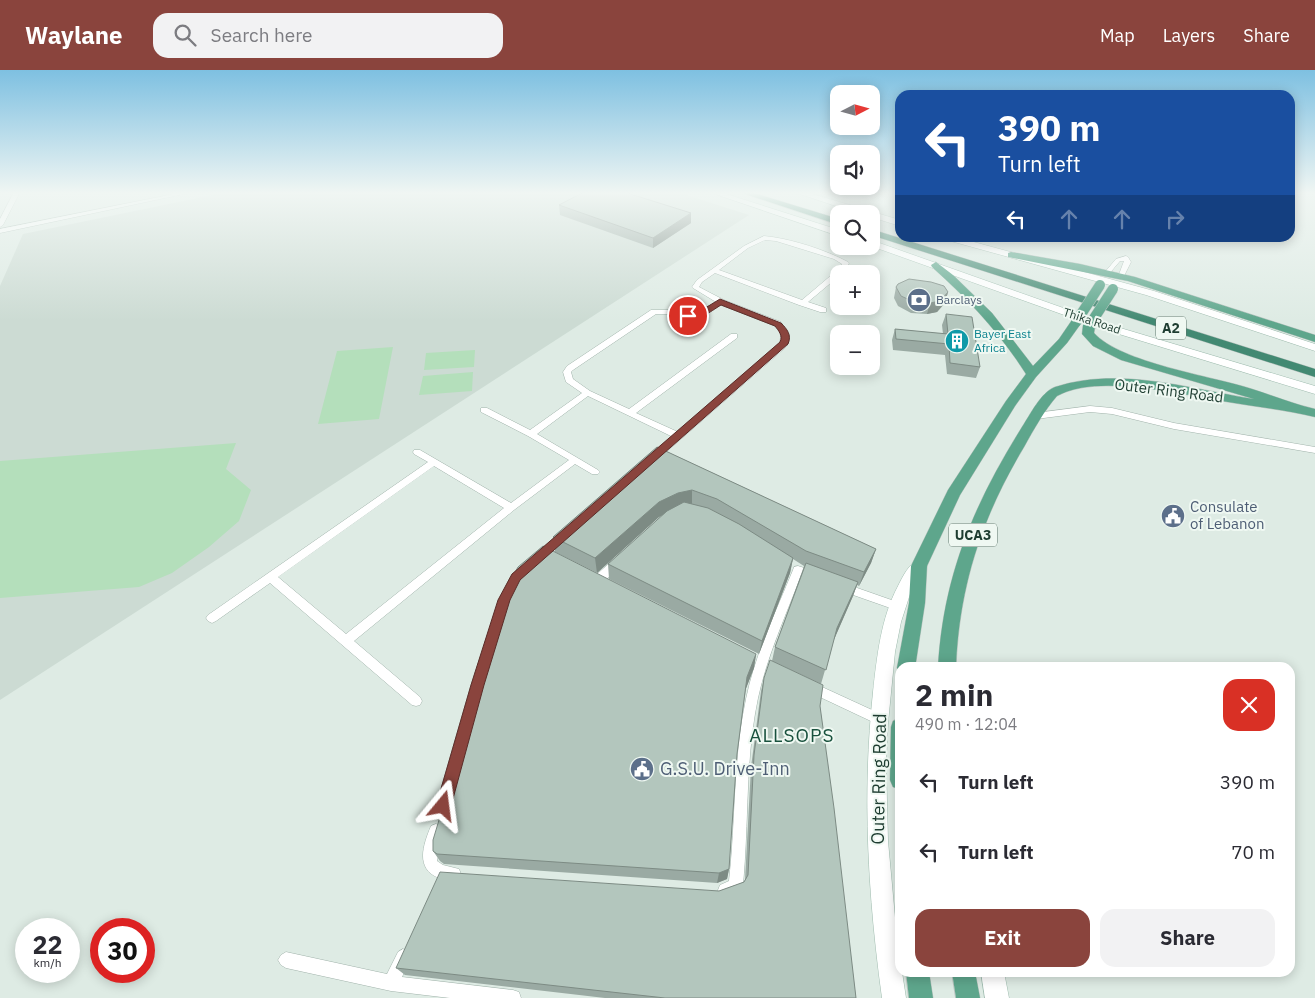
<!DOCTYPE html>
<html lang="en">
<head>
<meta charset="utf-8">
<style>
	:root { --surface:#fff; --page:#f2f2f3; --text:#2b2b33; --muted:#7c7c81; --accent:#8a443d }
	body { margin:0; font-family:"IBM Plex Sans",sans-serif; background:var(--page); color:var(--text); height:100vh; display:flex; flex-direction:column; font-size:19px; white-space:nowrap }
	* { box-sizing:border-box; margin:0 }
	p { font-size:16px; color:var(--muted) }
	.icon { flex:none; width:28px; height:28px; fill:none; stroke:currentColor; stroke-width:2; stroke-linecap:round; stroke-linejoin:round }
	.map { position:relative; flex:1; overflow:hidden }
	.sheet { position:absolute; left:895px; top:592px; width:400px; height:315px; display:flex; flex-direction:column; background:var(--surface); border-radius:15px; box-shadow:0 2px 12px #0003 }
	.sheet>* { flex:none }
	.top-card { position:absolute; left:895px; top:20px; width:400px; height:152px; border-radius:15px; box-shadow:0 2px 12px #0003; background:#1a4fa0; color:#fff; overflow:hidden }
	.needle { width:32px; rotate:84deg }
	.controls { position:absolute; left:830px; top:15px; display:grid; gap:10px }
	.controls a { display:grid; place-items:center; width:50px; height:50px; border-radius:10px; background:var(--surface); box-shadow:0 2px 12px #0003; font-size:25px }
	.speed { position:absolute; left:15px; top:848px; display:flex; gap:10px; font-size:25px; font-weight:700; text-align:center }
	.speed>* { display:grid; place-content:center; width:65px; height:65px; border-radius:50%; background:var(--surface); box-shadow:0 2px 12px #0003; line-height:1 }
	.speed small { font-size:12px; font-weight:400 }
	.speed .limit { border:8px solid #d22; background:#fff; color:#111 }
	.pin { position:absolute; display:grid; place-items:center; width:42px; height:42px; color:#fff; margin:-21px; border:2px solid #fff; border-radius:50%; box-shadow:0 1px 5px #0007 }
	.me { position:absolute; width:55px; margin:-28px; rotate:16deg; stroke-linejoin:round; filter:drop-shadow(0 0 4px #0008) }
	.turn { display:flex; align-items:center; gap:18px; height:105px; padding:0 20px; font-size:22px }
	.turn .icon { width:65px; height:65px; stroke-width:2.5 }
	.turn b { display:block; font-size:35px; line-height:42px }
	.lanes { display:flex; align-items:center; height:48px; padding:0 20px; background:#0003; justify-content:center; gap:25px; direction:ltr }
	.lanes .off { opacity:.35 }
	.round { display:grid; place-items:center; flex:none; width:52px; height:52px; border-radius:15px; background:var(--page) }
	.headline { display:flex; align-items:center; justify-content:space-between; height:85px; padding:0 20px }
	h1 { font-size:30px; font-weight:800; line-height:38px }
	.action { display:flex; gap:10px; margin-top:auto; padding:10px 20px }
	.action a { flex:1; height:58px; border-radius:15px; background:var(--accent); color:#fff; font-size:20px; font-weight:800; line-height:58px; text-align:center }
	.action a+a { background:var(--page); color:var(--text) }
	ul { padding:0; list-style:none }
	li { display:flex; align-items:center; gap:15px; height:70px; padding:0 20px }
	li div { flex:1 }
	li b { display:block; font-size:19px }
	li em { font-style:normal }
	header { display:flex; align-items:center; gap:30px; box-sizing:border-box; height:70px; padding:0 25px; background:var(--accent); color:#fff }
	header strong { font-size:24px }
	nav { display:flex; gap:28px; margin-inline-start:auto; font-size:18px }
	.search { width:350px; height:45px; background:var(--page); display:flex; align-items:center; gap:12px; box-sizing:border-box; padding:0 18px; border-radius:15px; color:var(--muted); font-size:19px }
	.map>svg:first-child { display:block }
</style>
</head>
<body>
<header>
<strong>Waylane</strong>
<div class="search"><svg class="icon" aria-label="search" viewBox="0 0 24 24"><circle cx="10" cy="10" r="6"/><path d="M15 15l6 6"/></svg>Search here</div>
<nav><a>Map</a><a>Layers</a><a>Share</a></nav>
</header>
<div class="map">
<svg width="1315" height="928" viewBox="0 0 1315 928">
	<rect width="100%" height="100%" fill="#deebe4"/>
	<path fill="#ccdbd3" d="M227 122H677L749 145 0 630V216L23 164Z"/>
	<path fill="#b4dfbb" d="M393 277 379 349 318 354 337 281Z
		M475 280 474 297 424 300 426 283Z
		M473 302 472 321 419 325 423 306Z
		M236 373 226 399 251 420 239 451 209 477 172 503 139 517 0 528V391Z"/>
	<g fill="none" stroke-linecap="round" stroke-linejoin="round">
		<g stroke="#a1b3ab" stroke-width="1">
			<path id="minor" d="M14 122H20L3 155 0 157V149Z
				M184 122H193L0 163V159Z
				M764 166C789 168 826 180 848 192L849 193 846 199 839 204V206L808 232 826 238V242H820L799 235 715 203 702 212 699 217 724 230 781 252 789 265 787 276 657 390 654 391 649 388 673 367 588 326 537 364 598 400 600 402 598 404H592L575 394 514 440 354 571 420 627 422 631 420 635 416 636 412 635 270 513 216 551 212 553 208 551 206 548 208 545 428 392 414 384 413 382 414 380H420L511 433 569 390 528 366 481 342V338H487L530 360 582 323 566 312 563 302 567 296 651 240H668L694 244 716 232 693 218 692 217 697 210 744 176ZM765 170 776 171 834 189 842 194 841 197 802 230 719 200 748 178ZM721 235 775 256 781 263 780 273 678 362 636 343 737 268V264H731L629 339 590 321 573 309 571 302 573 300 656 244H668L695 248ZM434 396 504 438 346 564 278 507Z
				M1126 186 1128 187 1131 192 1123 208 1118 207 1124 191H1120L1109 204H1105V202L1116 189Z
				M1090 336 1112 338 1174 353 1315 377V383L1174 359 1112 344 1090 342 1036 349 1032 346 1036 343Z
				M564 462 568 463 569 466 568 469 543 491H535L534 488 535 485 560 463Z
				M618 488 622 489 623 492 622 495 602 513H594L593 510 594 507 614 489Z
				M798 496 817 502 818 505 817 508 813 509 801 505C786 545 767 586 758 628 745 689 749 753 743 815L741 820 725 827 720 825 718 820 720 815 729 811C736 750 733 689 746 629 755 584 776 542 793 500L794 497Z
				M515 505 519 506 520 509 509 530 483 615 448 743 446 748 441 750 436 748 434 743 471 615 499 530 511 506Z
				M843 513 900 533 901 536 900 539 896 540 839 520 838 517 839 514Z
				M809 611 883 645 885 649 883 653 879 655 875 653 805 620 803 616 805 612Z
				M436 754 441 756 443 761 437 791 443 795 459 799 461 804 459 809C453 812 446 810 439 808 415 799 423 775 431 756Z
				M403 879 408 882 411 887 402 907 513 920 519 922 521 928H450L391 921 286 898 281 895 278 890 281 885 286 882 387 904 398 882Z"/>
		</g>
		<g stroke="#9ebbae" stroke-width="1">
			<path id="secondary" d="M709 122H720L839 160V166Z
				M794 122H806L900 150V156L871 147V144H860Z
				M945 168H959L1154 221 1315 274V281L1146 225 947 170Z
				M871 170 1117 257 1315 316V324L1109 261 871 176Z
				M919 490 925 492 927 496 910 524 901 552 895 582 888 653 886 693 888 771 900 902H902L906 928H882C868 826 862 725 873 622 877 586 881 548 898 516 903 506 909 493 919 490Z
				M981 902H1004L1009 928H985Z"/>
		</g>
		<g stroke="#bcc5c1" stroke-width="1">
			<path id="primary" d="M1011 182 1080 194 1135 207 1315 265V272L1128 211 1008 187V183Z
				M936 192 953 205 992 243 1033 296 1059 269 1072 250H1080L1082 252 1067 273 1036 307 1015 336 960 425 927 496 925 533 915 598H900V603L897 598 909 533 911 496 948 420 1006 331 1026 304C1000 263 968 229 932 197L931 195Z
				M1089 253 1095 256 1094 263C1121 293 1212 306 1252 319 1274 326 1293 334 1315 339V347C1286 340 1257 337 1228 332 1183 325 1098 303 1057 326 1044 341 1034 359 1024 377 982 447 959 516 956 598H938C943 506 974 434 1022 357 1030 345 1041 322 1055 317 1119 296 1190 319 1254 329L1121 290 1093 276 1082 264 1083 256Z
				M900 648V719L893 717 890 710 891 657 893 651Z
				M906 902H929L933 928H909Z
				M952 902H975L980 928H956Z"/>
		</g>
		<g stroke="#bcc5c1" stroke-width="1">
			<path id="trunk" d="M739 122H751L839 149V155Z
				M871 159 1315 299V307L871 165Z"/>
		</g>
		<use href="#minor" fill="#fff" fill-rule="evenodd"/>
		<use href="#secondary" fill="#fff" fill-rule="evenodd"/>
		<use href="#primary" fill="#5ea68c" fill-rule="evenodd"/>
		<use href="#trunk" fill="#428972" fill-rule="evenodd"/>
		<g stroke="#bcc5c1" stroke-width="11" stroke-linecap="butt">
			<path id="primary-bridge-far1" d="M1076 252 1100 215
				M1089 256 1113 219"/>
		</g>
		<g stroke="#bcc5c1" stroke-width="14" stroke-linecap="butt">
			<path id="primary-bridge" d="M1089 256 1090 254"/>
		</g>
		<use href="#primary-bridge-far1" stroke="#5ea68c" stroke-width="10"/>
		<use href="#primary-bridge" stroke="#5ea68c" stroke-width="12"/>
	</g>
	<path fill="#9aaaa3" d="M559 135 691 143V153L653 178 560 145Z
		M896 217 948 222 945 233 937 242 927 244 911 243 898 236 894 228Z
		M946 244 980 297 976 308 947 304 945 285 893 280 892 270 895 259 943 264 942 255Z
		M657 377 876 479 871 493 859 516 857 515 853 526 834 569 821 614 772 591 775 577 804 496 793 489 790 503 759 584 609 509 608 494 663 445 659 447 597 503 555 482 553 467Z
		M756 584 754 598 746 618 737 684 729 799 727 809 717 813 444 794 440 791 433 781Z
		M764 608 820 636 856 928H605L405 905 396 898 719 821 744 812 745 810 751 697 761 621Z"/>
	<path fill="#7d8b84" d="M691 143V153L653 178V168Z
		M948 222 945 233 937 242 927 244 930 233Z
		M692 420V435L677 438 659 447 597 503 595 488 659 432 678 423Z
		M876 479 871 493 859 516 864 502Z
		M793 488 790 503 759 584 762 571Z
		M858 512 853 526 833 572 837 558Z
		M756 584 754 598 745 621 747 607Z
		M729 799 727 809 717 813 719 803Z"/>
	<path fill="#b3c6bd" stroke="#7d8b84" d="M584 122H624L691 143 653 168 559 135Z
		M909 209 931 212 944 216 948 222 940 231 930 233 914 232 901 226 896 217 898 214Z
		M946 244 972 247 980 297 950 293 949 274 896 269 895 259 948 264Z
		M657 377 876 479 864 502 806 481 717 429 692 420 678 423 659 432 595 488 553 467Z
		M684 432 708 438 739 454 793 488 762 571 608 494 667 441Z
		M543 476 756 584 747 607 737 684 729 799 719 803 437 784 433 781V770L512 508 518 497Z
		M806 493 858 512 837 558 826 600 775 577Z
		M770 590 823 615 820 636 834 738 856 928H665L396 898 440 802 719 821 744 812 748 805 754 685 764 608Z"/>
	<linearGradient id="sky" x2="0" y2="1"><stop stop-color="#7ec0e1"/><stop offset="0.49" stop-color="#f0f6f3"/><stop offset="1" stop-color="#f0f6f3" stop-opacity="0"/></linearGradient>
	<rect width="1315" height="251" fill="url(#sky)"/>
	<path fill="#8a443d" stroke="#5a2c28" d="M720 229 781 253C787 259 792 265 788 274L520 510 510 530 484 615 451 736 449 741 443 743 438 741 436 736 471 615 498 530 512 504 780 272C783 266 779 261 775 256L721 235C711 241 696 254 684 246L697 243Z"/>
	<defs>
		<g id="bank-disc" transform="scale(1.25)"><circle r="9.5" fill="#5c6f8a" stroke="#eff8f2"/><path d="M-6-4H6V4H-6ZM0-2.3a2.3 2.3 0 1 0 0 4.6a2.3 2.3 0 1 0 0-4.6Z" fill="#fff"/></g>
		<g id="building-disc" transform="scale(1.25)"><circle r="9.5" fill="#0f9aa8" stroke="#eff8f2"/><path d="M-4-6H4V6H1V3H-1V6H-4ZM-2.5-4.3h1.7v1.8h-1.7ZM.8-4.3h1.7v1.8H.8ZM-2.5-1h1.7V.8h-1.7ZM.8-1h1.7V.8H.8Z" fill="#fff"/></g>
		<g id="civic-disc" transform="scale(1.25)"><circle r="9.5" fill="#5c6f8a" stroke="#eff8f2"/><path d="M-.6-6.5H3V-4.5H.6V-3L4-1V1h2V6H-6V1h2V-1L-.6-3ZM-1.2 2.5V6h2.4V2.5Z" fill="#fff"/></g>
	</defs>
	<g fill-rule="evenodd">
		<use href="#bank-disc" x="919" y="230"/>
		<use href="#building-disc" x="957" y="271"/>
		<use href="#civic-disc" x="1173" y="446"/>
		<use href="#civic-disc" x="642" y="699"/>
	</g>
	<g text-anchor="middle" stroke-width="4" stroke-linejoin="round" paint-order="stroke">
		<g font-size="12" fill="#4e5e75" stroke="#eff8f2" text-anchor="start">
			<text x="936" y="234">Barclays</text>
		</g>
		<g font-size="12" fill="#1e3d31" stroke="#eff8f2">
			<text transform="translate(1092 251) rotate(18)" y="4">Thika Road</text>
		</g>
		<g font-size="12" fill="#0d838f" stroke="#eff8f2" text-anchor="start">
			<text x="974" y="268">Bayer East<tspan x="974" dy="14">Africa</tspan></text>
		</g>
		<g fill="#eff8f2" stroke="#5d756b" stroke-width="1">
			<rect x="1156" y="246.5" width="30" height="23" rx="4"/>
			<rect x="949" y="453.5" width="48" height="23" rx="4"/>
		</g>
		<g font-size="14" font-weight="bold" fill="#1e3d31">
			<text x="1171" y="263">A2</text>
			<text x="973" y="470">UCA3</text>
		</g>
		<g font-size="15" fill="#1e3d31" stroke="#eff8f2">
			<text transform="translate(1169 321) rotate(7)" y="5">Outer Ring Road</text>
		</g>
		<g font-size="15" fill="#4e5e75" stroke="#eff8f2" text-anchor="start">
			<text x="1190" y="442">Consulate<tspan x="1190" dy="17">of Lebanon</tspan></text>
		</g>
		<g font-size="18" fill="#4e5e75" stroke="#eff8f2" text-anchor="start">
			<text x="660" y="705">G.S.U. Drive-Inn</text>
		</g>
		<g font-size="18" fill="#1e3d31" stroke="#eff8f2">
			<text transform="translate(879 709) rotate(-89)" y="6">Outer Ring Road</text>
		</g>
		<g font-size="19" letter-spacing="1" fill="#18513d" stroke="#eff8f2">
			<text x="792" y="672">ALLSOPS</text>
		</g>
	</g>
</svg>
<div class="controls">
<a><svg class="needle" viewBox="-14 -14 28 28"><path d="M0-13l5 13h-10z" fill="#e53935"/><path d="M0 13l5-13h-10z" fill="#7c7c81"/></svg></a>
<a><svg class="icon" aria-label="sound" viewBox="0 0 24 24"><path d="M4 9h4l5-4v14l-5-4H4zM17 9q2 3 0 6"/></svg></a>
<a><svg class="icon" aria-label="search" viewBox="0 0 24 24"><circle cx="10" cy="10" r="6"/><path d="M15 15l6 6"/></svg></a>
<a>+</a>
<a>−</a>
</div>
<div class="speed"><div>22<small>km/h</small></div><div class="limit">30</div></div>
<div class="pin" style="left:688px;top:246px;background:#d93025"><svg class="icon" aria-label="arrive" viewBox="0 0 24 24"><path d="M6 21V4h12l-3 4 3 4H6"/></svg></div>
<svg class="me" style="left:443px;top:736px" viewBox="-20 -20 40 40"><path d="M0-17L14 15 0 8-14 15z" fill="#8a443d" stroke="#fff" stroke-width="4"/></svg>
<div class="top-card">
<div class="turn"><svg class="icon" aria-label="left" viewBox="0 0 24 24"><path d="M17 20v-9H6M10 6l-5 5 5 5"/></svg><div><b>390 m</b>Turn left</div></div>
<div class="lanes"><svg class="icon" aria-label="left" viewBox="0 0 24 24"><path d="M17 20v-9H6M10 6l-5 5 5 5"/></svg><svg class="icon off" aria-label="ahead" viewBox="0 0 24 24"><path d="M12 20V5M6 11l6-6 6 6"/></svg><svg class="icon off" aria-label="ahead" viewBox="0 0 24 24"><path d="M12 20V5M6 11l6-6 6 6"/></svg><svg class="icon off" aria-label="right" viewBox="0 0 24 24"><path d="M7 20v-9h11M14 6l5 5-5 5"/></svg></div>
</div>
<section class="sheet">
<div class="headline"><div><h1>2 min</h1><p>490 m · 12:04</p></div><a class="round" style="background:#d93025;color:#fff"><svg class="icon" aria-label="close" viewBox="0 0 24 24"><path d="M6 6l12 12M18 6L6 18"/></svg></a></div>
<ul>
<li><svg class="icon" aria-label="left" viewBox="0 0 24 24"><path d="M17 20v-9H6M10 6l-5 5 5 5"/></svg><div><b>Turn left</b></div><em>390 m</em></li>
<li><svg class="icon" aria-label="left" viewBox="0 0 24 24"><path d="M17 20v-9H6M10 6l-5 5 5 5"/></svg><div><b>Turn left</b></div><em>70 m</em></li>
</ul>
<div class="action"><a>Exit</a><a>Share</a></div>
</section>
</div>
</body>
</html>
